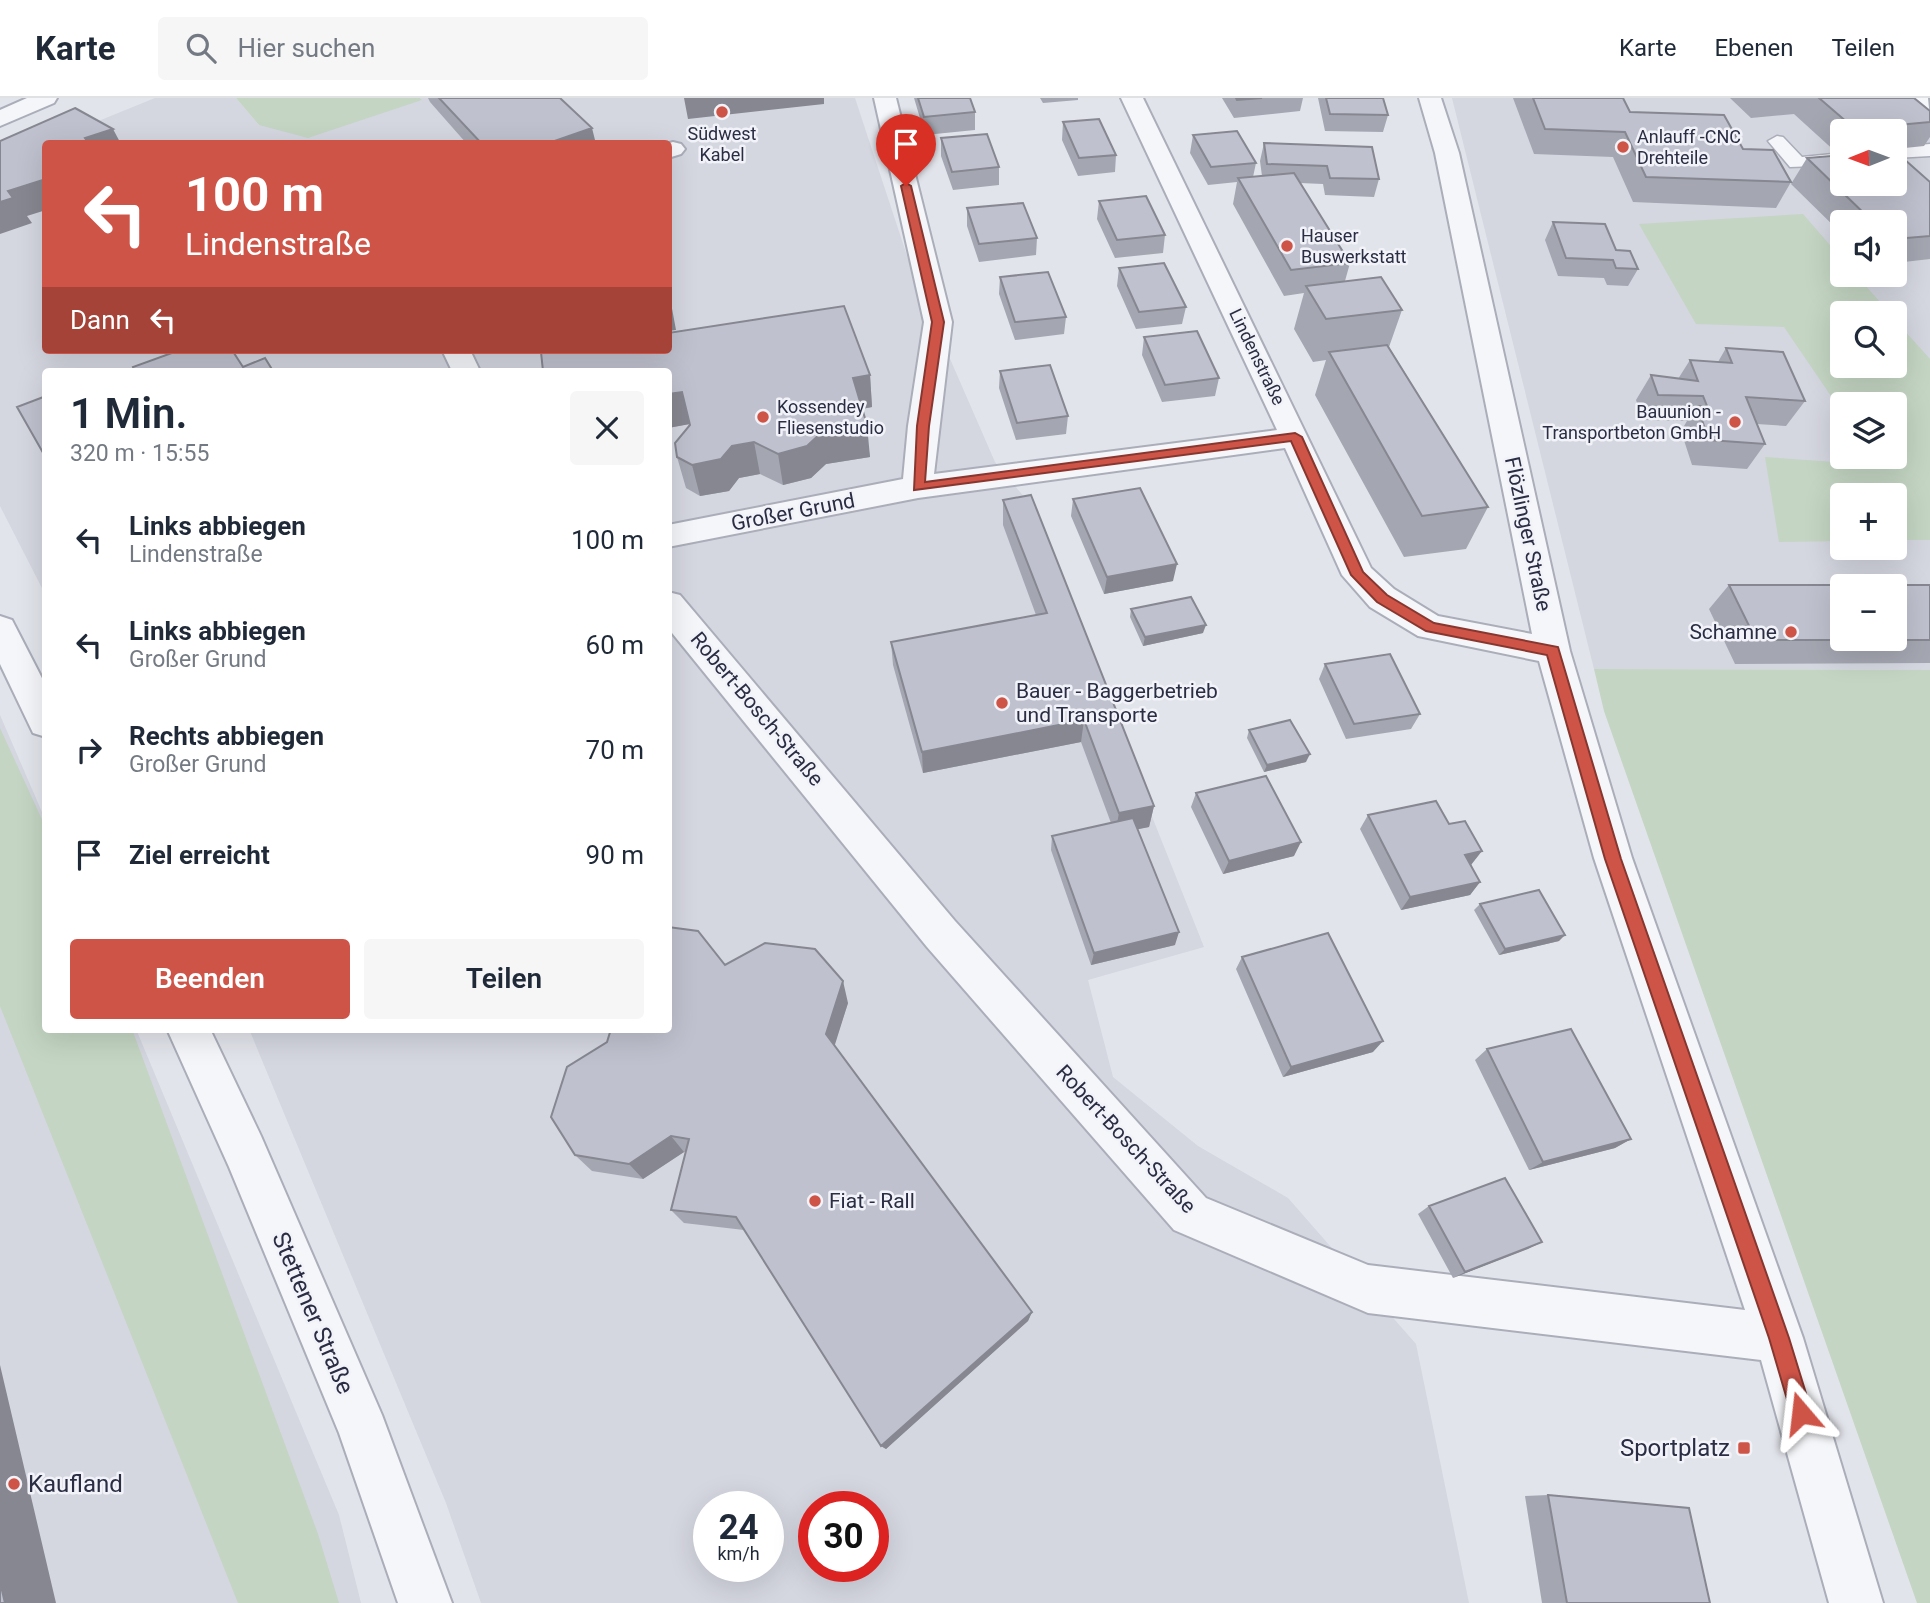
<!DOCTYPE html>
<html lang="de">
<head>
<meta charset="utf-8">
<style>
	:root { --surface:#fff; --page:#f6f6f7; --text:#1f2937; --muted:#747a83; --line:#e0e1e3; --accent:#cf5448 }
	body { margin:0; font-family:Roboto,sans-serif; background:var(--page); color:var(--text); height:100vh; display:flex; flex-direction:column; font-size:26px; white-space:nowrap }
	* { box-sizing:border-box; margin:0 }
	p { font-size:23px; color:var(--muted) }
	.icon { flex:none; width:38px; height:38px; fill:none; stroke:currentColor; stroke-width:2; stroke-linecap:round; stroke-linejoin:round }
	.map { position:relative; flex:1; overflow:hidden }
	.panel { position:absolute; left:42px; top:270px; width:630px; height:665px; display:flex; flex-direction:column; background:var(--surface); border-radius:7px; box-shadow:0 7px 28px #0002 }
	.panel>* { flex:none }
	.hud { position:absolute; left:42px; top:42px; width:630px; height:214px; border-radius:7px; box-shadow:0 7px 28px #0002; background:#cf5448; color:#fff; overflow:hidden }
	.needle { width:46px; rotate:269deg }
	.buttons { position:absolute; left:1830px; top:21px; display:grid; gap:14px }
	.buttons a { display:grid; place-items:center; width:77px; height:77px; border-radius:7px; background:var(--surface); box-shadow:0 7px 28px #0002; font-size:35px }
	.speed { position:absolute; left:693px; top:1393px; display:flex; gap:14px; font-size:35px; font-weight:700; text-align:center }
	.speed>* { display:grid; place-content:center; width:91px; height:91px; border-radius:50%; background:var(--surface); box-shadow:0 7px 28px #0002; line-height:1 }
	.speed small { font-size:18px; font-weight:400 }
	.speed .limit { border:10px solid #d22; background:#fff; color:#111 }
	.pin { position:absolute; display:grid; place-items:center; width:60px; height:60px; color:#fff; margin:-72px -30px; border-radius:50% 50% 50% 0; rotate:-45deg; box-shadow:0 0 7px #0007 }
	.pin .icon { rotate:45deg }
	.me { position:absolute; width:77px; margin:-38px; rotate:343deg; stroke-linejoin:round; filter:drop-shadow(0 0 5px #0008) }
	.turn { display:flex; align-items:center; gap:24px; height:147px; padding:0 28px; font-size:32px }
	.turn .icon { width:91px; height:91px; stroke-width:2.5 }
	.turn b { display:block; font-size:49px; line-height:60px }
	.then { display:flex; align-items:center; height:66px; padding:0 28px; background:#0003; gap:14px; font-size:26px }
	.round { display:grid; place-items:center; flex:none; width:74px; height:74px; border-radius:7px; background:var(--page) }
	.overview { display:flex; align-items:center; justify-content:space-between; height:119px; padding:0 28px }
	h1 { font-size:42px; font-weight:600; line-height:52px }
	.button { display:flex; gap:14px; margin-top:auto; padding:14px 28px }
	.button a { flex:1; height:80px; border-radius:7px; background:var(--accent); color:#fff; font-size:28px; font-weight:600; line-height:80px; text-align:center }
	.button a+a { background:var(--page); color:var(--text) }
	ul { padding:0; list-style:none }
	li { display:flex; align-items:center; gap:21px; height:105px; padding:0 28px }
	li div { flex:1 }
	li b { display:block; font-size:26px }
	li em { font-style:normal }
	header { display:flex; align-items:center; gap:42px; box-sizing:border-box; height:98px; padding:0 35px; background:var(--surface); border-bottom:2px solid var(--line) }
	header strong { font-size:33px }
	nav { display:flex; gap:38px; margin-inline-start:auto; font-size:24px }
	.search { width:490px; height:63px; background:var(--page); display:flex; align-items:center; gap:18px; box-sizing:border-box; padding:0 24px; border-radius:7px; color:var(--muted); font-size:26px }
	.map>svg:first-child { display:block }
</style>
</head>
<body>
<header>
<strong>Karte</strong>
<div class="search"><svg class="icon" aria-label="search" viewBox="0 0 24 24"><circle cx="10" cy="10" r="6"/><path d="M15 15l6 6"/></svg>Hier suchen</div>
<nav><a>Karte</a><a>Ebenen</a><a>Teilen</a></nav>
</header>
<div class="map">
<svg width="1930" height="1505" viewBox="0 0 1930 1505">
	<rect width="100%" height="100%" fill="#e2e4eb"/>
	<path fill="#d4d6e0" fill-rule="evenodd" d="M155 0H236L259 27 422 2 420 0H855L913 176 995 364 1025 400 1204 849 1088 882 1113 979 1198 1048 1288 1100 1416 1246 1469 1505H481L446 1405 249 931H668V273H46L45 496 0 408V63ZM46 46H668V252H46ZM709 1409H768V1468H709ZM814 1409H873V1468H814Z
		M1452 0H1930V572L1594 571ZM1843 33H1895V86H1843ZM1843 124H1895V177H1843ZM1843 215H1895V268H1843ZM1843 306H1895V359H1843ZM1843 397H1895V450H1843ZM1843 488H1895V541H1843Z
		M0 617 45 721 46 931H136L339 1417 361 1505H0Z"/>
	<path fill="#c4d5c3" d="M236 0H420L422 2 308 40 259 27Z
		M1803 116 1843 162V177H1856L1890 215H1843V268H1895V222L1930 261V442H1895V397H1843V443L1779 444 1765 359 1834 364 1843 352V359H1895V306H1843V309L1833 301 1784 229 1696 226 1639 126Z
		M1594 571 1930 572V1505H1917L1604 613Z
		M0 630 45 728 46 931H132L318 1436 339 1505H238L0 908Z"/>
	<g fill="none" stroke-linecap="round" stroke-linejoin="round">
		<g stroke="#abadb9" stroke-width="3">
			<path id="service" d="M1777 38 1783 39 1802 59 1843 55V67L1790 69 1768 43Z
				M1930 46V58L1895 60V49Z"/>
		</g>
		<g stroke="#abadb9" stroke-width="4">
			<path id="minor" d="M874 0H896L952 224 934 376 1277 332 1121 0H1143L1371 470 1394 491 1438 518 1532 536 1435 55 1419 0H1441L1459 55 1570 553 1632 760 1803 1240 1883 1505H1829L1761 1262 1368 1215 1174 1132 927 849 668 530V494L680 497 955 823 1206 1100 1368 1167 1745 1212 1594 760 1539 563 1418 538 1370 509 1342 477 1285 350 918 400 668 449V427L903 381 908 328 924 224Z
				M1903 0H1928L1930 20 1922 18Z
				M673 44 681 46 685 51 681 56 668 60 666 46Z
				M442 252H470L480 273H452Z"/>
		</g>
		<g stroke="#abadb9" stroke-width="4">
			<path id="tertiary" d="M27 0H57L54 5 0 28V12Z
				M0 518 12 522 46 588V639L33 635 0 566Z
				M167 931H210L261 1038 382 1317 452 1505H398L339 1335 229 1069Z"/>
		</g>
		<use href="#service" fill="#f5f6f9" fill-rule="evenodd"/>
		<use href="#minor" fill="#f5f6f9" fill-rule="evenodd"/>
		<use href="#tertiary" fill="#f5f6f9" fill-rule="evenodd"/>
	</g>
	<path fill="#a4a6b1" d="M428 0H560L596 46H467L430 4Z
		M914 0H970L975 14V32L925 37Z
		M1040 0H1078V2L1043 5Z
		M1222 0H1303L1300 13 1234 20Z
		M1318 0H1383L1388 17 1383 34 1325 33Z
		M1513 0H1623L1630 14 1743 51 1791 84 1776 110 1633 104 1613 59 1534 56Z
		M1730 0H1914L1930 13V39L1924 48 1895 51V33H1843V56H1838L1794 16 1751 20Z
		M1063 24 1116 57 1115 74 1078 78 1062 42Z
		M1193 37 1256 65 1253 79 1262 78 1260 63 1264 45 1379 81 1374 99 1325 97 1323 86 1300 85 1350 165 1345 183 1402 212 1389 249 1488 409 1466 451 1404 459 1315 297 1326 262 1313 264 1294 231 1304 195 1284 198 1233 106 1237 84 1208 87 1190 55Z
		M941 40 999 69V87L953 92 941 58Z
		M1807 60 1930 84V161L1895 165V124H1843V137L1791 86Z
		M1099 103 1165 137 1163 155 1115 160 1097 121Z
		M967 110 1037 140 1036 157 979 164 967 128Z
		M1553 124 1616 152 1638 171 1628 188 1607 187 1604 180 1558 178 1545 142Z
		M1119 170 1186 209 1182 226 1136 231 1117 188Z
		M1000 179 1066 219 1064 236 1015 242 999 196Z
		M1144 239 1219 280 1215 298 1162 304 1142 257Z
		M1726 250 1805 303 1786 328 1757 326 1765 346 1747 371 1692 367 1681 333 1687 323 1643 322 1636 302 1651 277 1678 281 1690 262 1718 264Z
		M668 273 870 277 872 309 862 311 870 359 826 366 811 380 783 387 760 376 739 380 729 393 700 398 686 390 677 359 689 326 668 330Z
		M1000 273 1068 318 1066 336 1016 342 999 290Z
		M1073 401 1173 483 1104 496 1071 418Z
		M1003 402 1154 708 1149 729 1137 731 1175 847 1091 867 1051 752 1052 738 1111 725 1081 644 923 675 893 567 891 544 1036 517 1003 427Z
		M1729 487H1930V565L1735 566 1709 511Z
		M1131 511 1203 535 1143 548 1130 519Z
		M1325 566 1420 616 1411 631 1346 641 1319 581Z
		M1249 632 1306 664 1264 674 1247 640Z
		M1196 695 1294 758 1223 776 1191 709Z
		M1368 717 1449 726 1480 784 1470 797 1401 812 1360 731Z
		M1480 806 1559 843 1499 857 1474 812Z
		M1242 859 1373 954 1283 979 1236 871Z
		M725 867 848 905 834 947 1032 1214 1028 1223 886 1351 881 1348 744 1132 684 1125 671 1112 686 1054H684L643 1081 592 1073 575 1057 607 944Z
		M1487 951 1631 1041 1615 1050 1529 1072 1475 962Z
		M1429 1108 1542 1144 1453 1180 1418 1116Z
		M1548 1397 1710 1505H1542L1525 1398Z"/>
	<path fill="#868790" d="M684 0H824V6L688 21Z
		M592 30 596 46H546Z
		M113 31 121 46H89L85 40Z
		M46 81V112L27 118 32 125 0 136V104L8 93Z
		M668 189 676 232 668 233Z
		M870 277 872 309 856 312 853 280Z
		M682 294 690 326 668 330V296Z
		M867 327 870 359 826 366 811 380 783 387 778 356 822 334Z
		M754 344 760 376 739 380 729 393 700 398 692 367 732 348Z
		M1177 466 1173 483 1104 496 1107 479Z
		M1206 527 1203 535 1143 548 1145 539Z
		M1084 622 1081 644 923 675 922 654Z
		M1310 656 1306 664 1264 674 1267 667Z
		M1154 708 1149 729 1115 736 1119 715Z
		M1301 744 1294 758 1223 776 1229 763Z
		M1482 753 1471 767 1465 757Z
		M1480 784 1470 797 1401 812 1410 799Z
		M1179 834 1175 847 1091 867 1094 855Z
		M1565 837 1559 843 1499 857 1505 851Z
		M843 883 848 905 832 956 826 936Z
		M1383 943 1373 954 1283 979 1291 969Z
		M671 1038 684 1054 643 1081 629 1066Z
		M1631 1041 1615 1050 1529 1072 1543 1064Z
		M1542 1144 1528 1151 1453 1180 1465 1174Z
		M1032 1214 1028 1223 886 1351 881 1348Z
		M0 1267 56 1505H5L0 1484Z"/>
	<path fill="#bfc1ce" stroke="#868790" stroke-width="2" fill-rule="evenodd" d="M439 0H560L592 30 546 46H482Z
		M918 0H970L975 14 924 19Z
		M1236 0H1262L1237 2Z
		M1326 0H1383L1388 17 1330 16Z
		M1533 0H1623L1630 14 1724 17 1743 51 1773 52 1791 84 1646 79 1625 34 1545 31Z
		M1819 0H1914L1930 13V24L1855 31Z
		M75 10 113 31 85 40 89 46H46V81L8 93 13 100 0 104V43Z
		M1099 21 1116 57 1079 60 1063 24Z
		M1237 33 1256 65 1211 69 1193 37Z
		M987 36 999 69 952 74 941 40Z
		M1264 45 1372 49 1379 81 1330 80 1327 68 1267 66Z
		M1895 53 1930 84V138L1895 141V124H1873L1807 60 1843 57V86H1895Z
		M1294 75 1350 165 1291 172 1238 80Z
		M1146 98 1165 137 1117 142 1099 103Z
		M1023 105 1037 140 979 146 967 110Z
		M1553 124 1605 126 1616 152 1630 153 1638 171 1616 170 1613 162 1566 160Z
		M1164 165 1186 209 1139 214 1119 170Z
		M1048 174 1066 219 1015 224 1000 179Z
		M1381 179 1402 212 1326 221 1306 188Z
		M844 208 870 277 853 280 867 327 822 334 807 348 778 356 754 344 732 348 721 361 692 367 677 359 675 345 690 327 682 294 668 296V273H543L541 254 555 252H668V235Z
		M1197 233 1219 280 1165 287 1144 239Z
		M1387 247 1488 409 1422 418 1329 254Z
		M1726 250 1783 254 1805 303 1746 299 1765 346 1709 342 1697 308H1707L1703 298 1658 297 1651 277 1698 283 1690 262 1732 265Z
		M180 252H232L243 269 265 260 273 273H135L133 269Z
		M1050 267 1068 318 1017 325 1000 273Z
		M46 298V360L17 309Z
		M1140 390 1177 466 1107 479 1073 401Z
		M1031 397 1154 708 1119 715 1084 622 922 654 891 544 1047 515 1003 402Z
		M1729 487H1930V542H1756ZM1843 488H1895V541H1843Z
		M1191 499 1206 527 1145 539 1131 511Z
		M1390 556 1420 616 1354 626 1325 566Z
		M1290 622 1310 656 1267 667 1249 632Z
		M1266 678 1301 744 1229 763 1196 695Z
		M1436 703 1449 726 1465 723 1482 753 1465 757 1480 784 1410 799 1368 717Z
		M1133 720 1179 834 1094 855 1052 738Z
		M1539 792 1565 837 1505 851 1480 806Z
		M668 829 698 833 725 867 765 845 815 851 843 883 826 936 1032 1214 881 1348 736 1119 671 1112 689 1041 671 1038 629 1066 575 1057 551 1019 567 969 607 944 611 931H668Z
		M1328 835 1383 943 1291 969 1242 859Z
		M1571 931 1631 1041 1543 1064 1487 951Z
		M1505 1080 1542 1144 1465 1174 1429 1108Z
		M1548 1397 1689 1410 1710 1505H1567Z
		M0 1484 5 1505H0Z"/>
	<path fill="#cf5448" stroke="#87372f" stroke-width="2" d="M906 85 911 88 944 224 929 328 925 384 1295 335 1302 339 1363 474 1387 497 1434 525 1558 549 1621 761 1789 1240 1812 1315 1808 1323 1801 1326 1794 1323 1791 1315 1769 1240 1605 761 1547 557 1426 533 1377 504 1351 477 1291 343 914 392 917 328 932 224 901 88Z"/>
	<g fill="#cf5448" stroke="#f2f3f8" stroke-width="2.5">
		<circle cx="722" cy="14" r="7"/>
		<circle cx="1623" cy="49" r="7"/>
		<circle cx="1287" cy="148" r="7"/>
		<circle cx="763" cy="319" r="7"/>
		<circle cx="1735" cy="324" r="7"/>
		<circle cx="1791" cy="534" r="7"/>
		<circle cx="1002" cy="605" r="7"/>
		<circle cx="815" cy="1103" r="7"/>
		<rect x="1737" y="1343" width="14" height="14" rx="3.5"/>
		<circle cx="14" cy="1386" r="7"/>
	</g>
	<g text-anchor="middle" stroke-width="5" stroke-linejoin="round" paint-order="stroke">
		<g font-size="18" fill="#2a2d43" stroke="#f2f3f8" text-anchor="start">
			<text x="722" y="42" text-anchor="middle">Südwest<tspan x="722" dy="21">Kabel</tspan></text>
			<text x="1637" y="45">Anlauff -CNC<tspan x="1637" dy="21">Drehteile</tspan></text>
			<text x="1301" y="144">Hauser<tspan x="1301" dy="21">Buswerkstatt</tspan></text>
			<text x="777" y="315">Kossendey<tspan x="777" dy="21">Fliesenstudio</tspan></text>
			<text x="1721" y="320" text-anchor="end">Bauunion -<tspan x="1721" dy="21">Transportbeton GmbH</tspan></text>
		</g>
		<g font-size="18" fill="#2a2d43" stroke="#f2f3f8">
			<text transform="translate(1257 259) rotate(64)" y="6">Lindenstraße</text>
		</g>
		<g font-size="21" fill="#2a2d43" stroke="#f2f3f8">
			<text transform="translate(793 414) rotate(-11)" y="7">Großer Grund</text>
			<text transform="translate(1528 436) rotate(78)" y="7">Flözlinger Straße</text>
			<text transform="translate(757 611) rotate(50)" y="7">Robert-Bosch-Straße</text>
			<text transform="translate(1126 1041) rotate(47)" y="7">Robert-Bosch-Straße</text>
		</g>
		<g font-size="21" fill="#2a2d43" stroke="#f2f3f8" text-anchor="start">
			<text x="1777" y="541" text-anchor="end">Schamne</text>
			<text x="1016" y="600">Bauer - Baggerbetrieb<tspan x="1016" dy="24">und Transporte</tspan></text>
			<text x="829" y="1110">Fiat - Rall</text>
		</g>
		<g font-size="24" fill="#2a2d43" stroke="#f2f3f8">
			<text transform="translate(313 1215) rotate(67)" y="8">Stettener Straße</text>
		</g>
		<g font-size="24" fill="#2a2d43" stroke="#f2f3f8" text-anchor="end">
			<text x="1730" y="1358">Sportplatz</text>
			<text x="28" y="1394" text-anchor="start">Kaufland</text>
		</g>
	</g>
</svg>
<div class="buttons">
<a><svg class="needle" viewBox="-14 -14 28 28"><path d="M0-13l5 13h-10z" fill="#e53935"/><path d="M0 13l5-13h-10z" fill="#747a83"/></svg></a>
<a><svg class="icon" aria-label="sound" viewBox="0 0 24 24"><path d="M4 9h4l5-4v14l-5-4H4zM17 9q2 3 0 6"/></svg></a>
<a><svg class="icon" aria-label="search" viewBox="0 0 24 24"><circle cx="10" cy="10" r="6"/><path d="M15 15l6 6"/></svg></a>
<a><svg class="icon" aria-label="layers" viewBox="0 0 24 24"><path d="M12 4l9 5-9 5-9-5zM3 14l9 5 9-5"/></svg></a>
<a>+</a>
<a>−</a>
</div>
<div class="speed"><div>24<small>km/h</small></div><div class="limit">30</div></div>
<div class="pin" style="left:906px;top:88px;background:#d93025"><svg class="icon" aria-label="arrive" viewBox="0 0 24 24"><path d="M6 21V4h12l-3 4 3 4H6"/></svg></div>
<svg class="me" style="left:1801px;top:1315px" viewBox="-20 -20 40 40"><path d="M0-17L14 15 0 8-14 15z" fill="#cf5448" stroke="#fff" stroke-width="4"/></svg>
<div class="hud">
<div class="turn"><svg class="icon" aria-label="left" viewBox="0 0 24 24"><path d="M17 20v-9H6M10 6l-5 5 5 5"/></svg><div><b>100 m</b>Lindenstraße</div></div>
<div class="then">Dann<svg class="icon" aria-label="left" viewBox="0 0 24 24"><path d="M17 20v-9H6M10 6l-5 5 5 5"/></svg></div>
</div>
<section class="panel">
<div class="overview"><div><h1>1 Min.</h1><p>320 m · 15:55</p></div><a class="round"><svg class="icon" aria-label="close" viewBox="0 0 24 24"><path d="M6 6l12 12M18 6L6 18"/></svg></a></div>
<ul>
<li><svg class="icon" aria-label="left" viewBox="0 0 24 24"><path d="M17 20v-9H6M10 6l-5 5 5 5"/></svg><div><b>Links abbiegen</b><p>Lindenstraße</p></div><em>100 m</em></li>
<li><svg class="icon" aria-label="left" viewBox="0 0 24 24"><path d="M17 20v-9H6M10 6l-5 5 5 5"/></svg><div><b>Links abbiegen</b><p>Großer Grund</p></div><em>60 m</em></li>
<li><svg class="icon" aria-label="right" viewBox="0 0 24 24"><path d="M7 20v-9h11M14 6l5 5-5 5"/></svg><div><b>Rechts abbiegen</b><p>Großer Grund</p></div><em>70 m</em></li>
<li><svg class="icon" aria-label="arrive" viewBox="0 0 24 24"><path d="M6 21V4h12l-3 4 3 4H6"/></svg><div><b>Ziel erreicht</b></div><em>90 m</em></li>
</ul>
<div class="button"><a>Beenden</a><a>Teilen</a></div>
</section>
</div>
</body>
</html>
